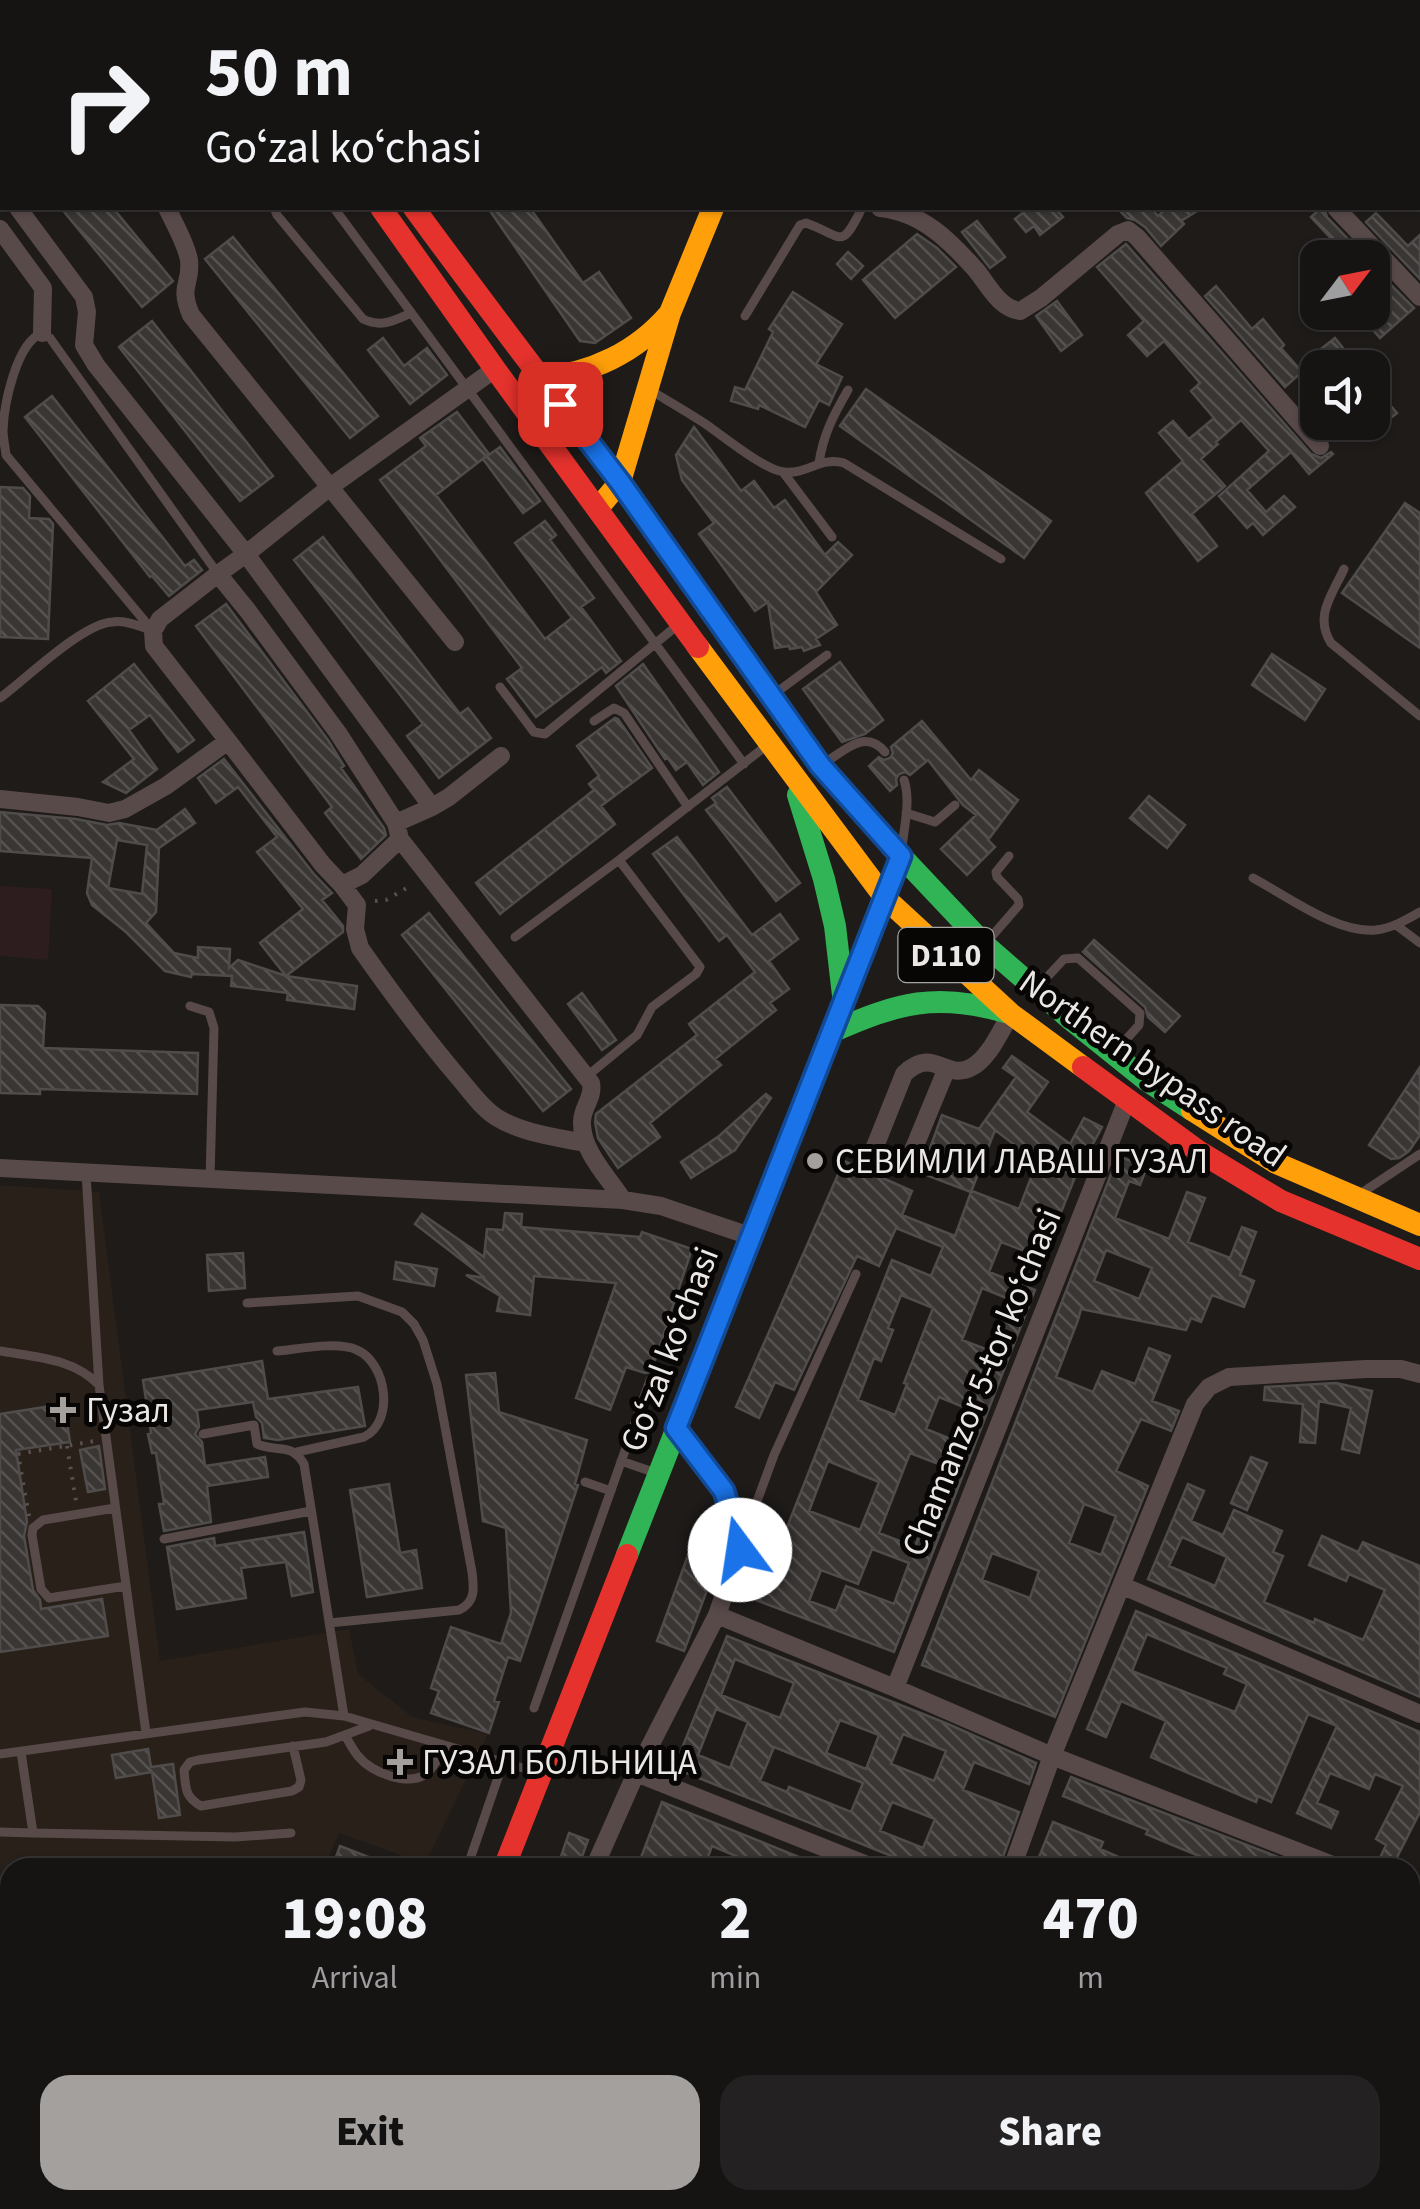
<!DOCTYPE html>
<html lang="en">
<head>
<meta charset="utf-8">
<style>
	:root { --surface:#161413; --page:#232121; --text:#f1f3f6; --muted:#9e9ea0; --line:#353333; --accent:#a3a09e }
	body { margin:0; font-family:"Source Sans 3",sans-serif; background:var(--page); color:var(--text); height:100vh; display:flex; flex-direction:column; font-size:38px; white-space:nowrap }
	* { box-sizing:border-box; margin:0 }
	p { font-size:32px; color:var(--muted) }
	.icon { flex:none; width:55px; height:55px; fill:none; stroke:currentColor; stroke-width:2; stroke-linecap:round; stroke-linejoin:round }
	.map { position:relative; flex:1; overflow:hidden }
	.details { position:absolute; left:0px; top:1858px; width:1420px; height:352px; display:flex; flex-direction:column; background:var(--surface); border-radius:30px 30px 0 0; box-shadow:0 2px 8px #0004,0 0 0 2px var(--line) }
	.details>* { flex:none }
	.top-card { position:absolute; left:0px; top:0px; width:1420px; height:210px; box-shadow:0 2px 8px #0004,0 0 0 2px var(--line); background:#161413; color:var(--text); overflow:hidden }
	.needle { width:65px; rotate:58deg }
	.fabs { position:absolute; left:1300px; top:240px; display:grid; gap:20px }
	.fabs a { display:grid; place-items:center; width:90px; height:90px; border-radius:20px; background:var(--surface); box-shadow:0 2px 8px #0004,0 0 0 2px var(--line); font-size:50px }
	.pin { position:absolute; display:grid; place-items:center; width:85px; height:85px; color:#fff; margin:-42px; border-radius:20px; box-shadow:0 5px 15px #0006 }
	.me { position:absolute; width:110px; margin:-55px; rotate:346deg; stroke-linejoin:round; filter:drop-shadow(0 0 8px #0008) }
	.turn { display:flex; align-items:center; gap:35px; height:210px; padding:0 40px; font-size:45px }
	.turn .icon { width:130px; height:130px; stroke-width:2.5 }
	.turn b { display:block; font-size:70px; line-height:85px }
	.eta { display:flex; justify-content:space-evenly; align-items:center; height:170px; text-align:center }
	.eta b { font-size:60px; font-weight:800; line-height:70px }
	.primary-button { display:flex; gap:20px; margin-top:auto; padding:20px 40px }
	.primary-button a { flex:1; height:115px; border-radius:30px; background:var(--accent); color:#111; font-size:40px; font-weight:800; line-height:115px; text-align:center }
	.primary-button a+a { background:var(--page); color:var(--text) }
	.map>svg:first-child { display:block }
</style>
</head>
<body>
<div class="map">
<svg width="1420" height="2209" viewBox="0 0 1420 2209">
	<defs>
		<pattern id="building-back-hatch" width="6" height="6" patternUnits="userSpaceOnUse" patternTransform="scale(2.5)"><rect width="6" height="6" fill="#393634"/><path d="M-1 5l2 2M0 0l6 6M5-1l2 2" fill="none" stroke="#565351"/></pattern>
	</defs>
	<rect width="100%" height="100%" fill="#1e1b19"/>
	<path fill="#282019" d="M0 1185 99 1192 160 1661 349 1629 358 1674 412 1717 488 1734 425 1864 339 1833 325 1867 10 1868V2200H251L248 2209H0Z"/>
	<path fill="#2e1d1e" d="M0 886 52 889 48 960 0 956Z"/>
	<path fill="url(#building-back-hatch)" stroke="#4f4c4b" stroke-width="2.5" fill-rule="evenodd" d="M61 208H113L173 281 142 307Z
		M488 208H530L583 283 599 272 631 318 595 343 580 341Z
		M1029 208H1055L1063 217 1040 235 1034 226 1026 232 1015 219Z
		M1117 208H1151L1158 216 1167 208H1202L1181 221 1184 224 1161 246 1145 227 1135 220 1127 218Z
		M1321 208H1324L1327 217 1366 258H1332L1341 249 1311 217Z
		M1376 213 1408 246 1420 235V279L1366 222Z
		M977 221 1005 257 990 268 962 232Z
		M917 234 937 248 956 267 895 318 863 280Z
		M233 237 378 416 350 438 205 259Z
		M1126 244 1311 454 1321 458 1331 452 1333 454 1309 474 1291 452 1247 490 1266 512 1284 496 1295 507 1263 535 1253 523 1247 528 1219 496 1269 451 1241 420 1216 442 1218 444 1201 459 1225 486 1192 514 1217 546 1198 561 1146 493 1183 461 1159 433 1173 421 1189 439 1214 418 1191 391 1200 383 1164 341 1147 356 1128 335 1144 321 1097 267Z
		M848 252 863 266 851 279 837 264Z
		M1391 285 1414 308 1380 338 1357 312H1372V302Z
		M1216 286 1252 329 1263 319 1284 345 1281 348 1302 372 1285 387 1205 296Z
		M793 292 842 324 816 364 842 377 829 405 819 400 805 427 759 405 758 409 731 401 735 387 745 390 773 332 769 329Z
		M1057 301 1082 335 1061 351 1036 316Z
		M152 321 273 476 240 501 119 347Z
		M383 338 404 366 427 348 447 375 410 404 368 350Z
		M1335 338 1359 368H1336L1321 349Z
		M1372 384 1397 413 1383 424 1372 411Z
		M866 389 1051 521 1024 558 840 426Z
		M52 396 185 566 194 560 202 570 169 596 152 576 150 577 25 417Z
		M1318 408V422H1350L1330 439 1309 415Z
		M457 412 489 454 436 495 545 639 572 618 515 543 545 521 556 535 550 540 594 598 581 607 621 661 606 673 602 667 536 717 507 679 522 668 380 480 426 446 420 438Z
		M694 427 741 491 754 481 774 508 785 500 825 555 838 542 852 555 816 592 837 625 816 639 820 645 804 651 802 647 790 649 789 646 775 648 768 602 755 611 699 534 714 523 682 480 676 455Z
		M500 447 540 501 523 513 483 459Z
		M0 487 23 488 30 496 29 518 49 519 53 524 48 639 0 637Z
		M1405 503 1420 513V648L1342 593Z
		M323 537 460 714 468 708 491 738 439 778 407 736 423 724 294 560Z
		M226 604 328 740 344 766 341 768 384 828 386 835 361 859 325 813 332 807 196 626Z
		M1272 654 1325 689 1305 720 1252 685Z
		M840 662 883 720 865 734 842 742 803 689Z
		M134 664 194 740 178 752 150 715 129 730 157 769 126 793 103 782 134 759 88 701Z
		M643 664 719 772 703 785 687 762 676 770 667 757 665 759 616 686Z
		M615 718 618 719 652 768 601 806 615 824 500 914 476 883 594 790 589 784 599 776 577 746Z
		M922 721 971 780 979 770 1018 800 988 840 995 847 967 875 941 849 976 815 963 805 928 760 910 775 905 772 899 774 896 779 897 785 890 791 869 766 879 757 884 760 890 758 893 753 891 747Z
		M224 759 313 873 332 893 322 900 343 926V932L286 976 260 943 303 909 257 852 277 837 238 787 216 803 198 778Z
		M727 787 800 883 776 901 706 810 716 803 712 798Z
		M1149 796 1185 825 1167 848 1130 818Z
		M185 809 195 823 159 848 156 912 146 923 174 953 198 958V947L230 949 229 968 238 960 286 976 357 986 354 1009 287 1000 288 993 231 986 232 976 192 974 191 977 165 971 126 932 92 905 87 893 92 858 0 851V812L76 819 107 825 119 823 157 830ZM117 840 147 845 142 894 108 888Z
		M677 837 752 935 780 914 798 939 769 961 789 989 770 1003 776 1010 715 1059 721 1065 650 1123 660 1137 618 1168 598 1138 595 1122 596 1114 697 1035 689 1024 755 972 727 935 719 941 653 854Z
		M429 913 571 1089 543 1111 402 935Z
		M1094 940 1180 1016 1165 1032 1148 1017 1145 1007 1083 952Z
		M582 993 616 1040 602 1050 568 1004Z
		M0 1005 38 1006 45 1013 43 1048 198 1053 197 1094 40 1089V1094L0 1093Z
		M1012 1056 1048 1082 1027 1112 1070 1144 1084 1118 1102 1127 1075 1177 1043 1258 1001 1242 989 1272 1035 1290 894 1652 745 1596 762 1552 775 1558 892 1260 931 1276 943 1247 896 1228 879 1266 857 1256 794 1390 775 1382 759 1418 736 1407 844 1161 912 1191 902 1215 955 1236 971 1192 921 1173 942 1115 979 1129 1016 1077 1003 1068ZM995 1130 1037 1162 1019 1209 972 1191 971 1192ZM982 1288 1009 1299 988 1350 962 1340ZM901 1295 933 1308 904 1383 907 1384 895 1415 858 1400 874 1358 881 1361 893 1330 888 1328ZM939 1397 971 1410 958 1442 926 1429ZM910 1453 949 1468 925 1529 922 1528 915 1547 879 1533ZM828 1461 879 1482 860 1530 809 1511ZM872 1549 909 1563 894 1604 846 1586 836 1611 809 1601 821 1570 858 1584Z
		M1420 1067V1135L1409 1151 1399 1158 1391 1159 1369 1145Z
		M766 1094 771 1098 735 1150 691 1178 681 1162 719 1136Z
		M1118 1156 1147 1167 1140 1185 1129 1181 1115 1218 1169 1239 1187 1192 1205 1198 1188 1242 1230 1258 1242 1227 1256 1232 1240 1275 1254 1281 1244 1307 1212 1295 1201 1322 1191 1318 1186 1330 1081 1309 1078 1320 1056 1377 1093 1392 1102 1371 1135 1384 1149 1348 1170 1356 1152 1401 1179 1411 1171 1431 1141 1419 1116 1471 1148 1486 1055 1717 922 1665ZM1106 1250 1152 1268 1139 1299 1094 1281ZM1084 1504 1116 1516 1101 1555 1069 1543ZM992 1553 1039 1571 1030 1598 982 1580Z
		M505 1213 522 1214 521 1227 640 1237 642 1232 692 1249 651 1372 645 1373 626 1367 610 1410 576 1398 616 1283 534 1276 530 1315 497 1311 500 1296 466 1275 485 1278 415 1224 422 1214 484 1257 487 1229 503 1230Z
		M243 1253 245 1288 209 1291 207 1255Z
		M396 1262 437 1269 434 1286 394 1279Z
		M262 1361 268 1399 358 1387 365 1426 278 1440 264 1438 262 1423 256 1417 253 1402 197 1410 199 1427 195 1434 202 1442 205 1466 265 1457 268 1477 207 1486 211 1522 164 1531 159 1504H164L156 1453H152L148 1434 151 1433 143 1380Z
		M495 1373 499 1412 587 1440 575 1484 578 1485 535 1616 520 1661 508 1657 494 1701 499 1702 489 1733 431 1713 439 1691 431 1688 451 1627 501 1644 511 1613 506 1528 483 1521 466 1375Z
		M1336 1383 1372 1391 1359 1453 1342 1449 1351 1408 1319 1401 1315 1443 1300 1442 1303 1404 1264 1400 1265 1387Z
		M64 1404 70 1442 16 1450 27 1522 24 1536 33 1590 40 1600 41 1609 102 1599 108 1636 0 1652V1414Z
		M99 1446 105 1489 88 1492 80 1450Z
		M1251 1457 1267 1463 1247 1510 1231 1503Z
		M389 1484 400 1553 416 1550 422 1588 367 1597 350 1490Z
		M1188 1484 1204 1491 1191 1521 1223 1535 1234 1510 1282 1531 1273 1552 1283 1556 1264 1602 1314 1623 1315 1619 1363 1640 1385 1590 1349 1574 1346 1581 1309 1565 1322 1536 1358 1552 1363 1542 1420 1566V1697L1148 1579ZM1182 1537 1227 1557 1215 1586 1169 1566Z
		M697 1530 725 1540V1543L684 1651 657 1641Z
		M304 1532 313 1592 292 1596 286 1562 241 1568 246 1598 177 1609 167 1547 214 1538 215 1546Z
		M1136 1611 1420 1732V1812L1393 1865 1380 1858 1386 1845 1376 1839 1403 1786 1375 1774 1369 1789 1330 1773 1317 1803 1338 1812 1331 1828 1297 1813 1337 1726 1308 1714 1271 1802 1258 1796 1256 1802 1151 1757 1166 1721 1121 1701 1106 1737 1087 1729ZM1147 1634 1227 1668 1224 1674 1247 1684 1235 1712 1132 1671Z
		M727 1636 948 1724 1036 1763 1029 1784 974 1762 963 1790 1019 1812 999 1868H921L674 1768ZM735 1659 794 1683 780 1718 721 1695ZM716 1709 748 1722 730 1768 698 1755ZM840 1720 879 1735 866 1769 826 1753ZM903 1734 946 1751 934 1781 891 1764ZM774 1747 863 1783 851 1812 789 1787 787 1792 760 1781ZM892 1802 935 1819 923 1848 880 1831Z
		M148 1749 151 1767 173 1764 180 1815 159 1818 152 1772 116 1778 112 1755Z
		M1071 1777 1304 1867V1868H1228L1146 1834 1148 1830 1063 1796Z
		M662 1802 824 1867V1868H746L748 1861 712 1846 704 1868H637Z
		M1053 1822 1103 1842 1100 1849 1144 1868H1065L1039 1857Z
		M569 1833 588 1840 578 1868H557Z
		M340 1846 392 1866V1868H332Z"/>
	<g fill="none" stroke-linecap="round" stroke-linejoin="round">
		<path stroke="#5a504f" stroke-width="4" stroke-dasharray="2.5 8" stroke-linecap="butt" d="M375 901 386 900 412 885
			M67 1446 76 1501
			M29 1516 18 1454 95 1441"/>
		<path stroke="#594a4a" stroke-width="9" d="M181 0 183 2
			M274 208 277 215 363 319C382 328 393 321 411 313
			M334 208 744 764
			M745 316 800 225 806 223C843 236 840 252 862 208
			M650 390C668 401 686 411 704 423 722 435 764 470 784 472 807 475 820 456 844 463L1001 559
			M819 463C823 435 834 414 848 390
			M783 472 832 537
			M1344 569C1332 595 1314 616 1331 643L1420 716
			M153 631 6 455C5 446 3 438 3 430 4 405 16 343 42 333L50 338 218 574
			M500 687 534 732 545 734 679 624
			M773 695 827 655
			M0 698C27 678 82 624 112 622 126 620 138 626 151 630
			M594 721 614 708 624 713 688 807
			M823 764C844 751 865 728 885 752
			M906 813 935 822 955 805
			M902 848C904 826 911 801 904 780
			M1253 878C1287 896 1337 934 1376 930 1392 928 1406 920 1420 912
			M1396 925 1420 943
			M515 937 619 860 766 746
			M986 943 1019 905 1018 899 997 877 996 872 1009 856
			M1037 988 1064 959 1078 958 1140 1013 1139 1025 1115 1052
			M190 1006 209 1012 214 1028 210 1179
			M586 1077 637 1035 652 1007 696 974 700 967 619 860
			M86 1173 99 1385
			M1360 1194 1420 1154
			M247 1303 358 1296 402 1312 414 1324 423 1340 437 1384 472 1572C474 1588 476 1602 459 1610L329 1623
			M0 1351C35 1357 73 1358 99 1385L146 1733
			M277 1351C299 1349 338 1341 357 1350 387 1363 395 1422 364 1437L297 1452
			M203 1434 254 1425 257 1444C279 1453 291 1442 304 1464L344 1716
			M621 1461 656 1473
			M585 1482 611 1491
			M115 1508 43 1520 33 1528 32 1535 41 1589 49 1598 126 1586
			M164 1539 311 1511
			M742 1542 774 1455 856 1274
			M534 1708 650 1380
			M345 1735C349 1742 353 1750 358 1756 371 1772 407 1787 426 1774 435 1767 439 1756 445 1746
			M293 1746 301 1780 299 1787 292 1791 201 1806C184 1796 186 1788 184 1770L190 1762 198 1760 326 1742 369 1726
			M21 1752 33 1833 235 1837 291 1833
			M0 1754 305 1712 344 1716 537 1772
			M0 1832 33 1833
			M467 1868 503 1763
			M0 1909 10 1912
			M0 1966 10 1945
			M0 1988 10 1992
			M191 2209 194 2200"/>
		<path stroke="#594a4a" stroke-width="18" d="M4 0 5 2
			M109 0 111 2
			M510 0 512 2
			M738 0 740 2
			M1141 0 1144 2
			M847 2 848 0
			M0 116 2 114
			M0 183 2 186
			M18 208 84 297 87 312 84 345 96 365 246 554 218 574
			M167 208C174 223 186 243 189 260 192 285 178 284 191 315L455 642
			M880 208C922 212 950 241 976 270 989 286 999 308 1020 311L1041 298 1118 234 1128 230 1137 237 1320 446
			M1336 208 1420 297
			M0 229 43 288 42 333
			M495 369 330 487 246 554 432 807 449 797 501 756
			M228 741 154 646 153 631 160 619 218 574 248 611 338 733 396 823 400 839 591 1083C594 1098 582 1107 582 1122 581 1150 608 1177 623 1200
			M0 799 78 807 109 813 125 809 166 786 228 741 323 865 342 885 362 875 400 839
			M396 823 432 807
			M342 885 357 905 355 929 360 948C391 992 423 1036 459 1078 470 1091 481 1107 496 1117 521 1133 556 1137 585 1143
			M872 1154 904 1074C934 1045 945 1082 972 1067 990 1057 1000 1031 1011 1014
			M907 1165 947 1068
			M0 1168 623 1200 661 1206 750 1236
			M1123 1586 1420 1714
			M717 1615 895 1688 1052 1756 1340 1868
			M895 1688 1127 1100
			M636 1773 875 1868
			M594 1868 636 1773 717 1615 740 1549 724 1491 676 1428
			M1012 1868 1052 1756 1195 1404 1209 1387 1229 1377 1366 1369H1401L1420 1374
			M1410 1895 1420 1898
			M1410 2080 1420 2084
			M706 2200 729 2209
			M1216 2200 1239 2209
			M459 2209 463 2200
			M879 2209 882 2200"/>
		<path stroke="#30b455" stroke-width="22" d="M684 573 820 765 901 856 985 945 1070 1019 1146 1080 1192 1110
			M798 795 824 879 835 926 844 1004
			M834 1031C898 1003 936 992 1005 1012
			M627 1555 901 856"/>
		<path stroke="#ff9f0a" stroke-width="22" d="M231 0 233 2
			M262 0 264 2
			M796 2 797 0
			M540 378C591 374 637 352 670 313
			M598 508 620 482 670 313 713 208
			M698 647 885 898 1011 1014 1083 1067
			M1192 1110 1276 1163 1420 1225
			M374 2209 377 2200"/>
		<path stroke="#e5322d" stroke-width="22" d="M381 208 495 369 698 647
			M414 208C503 330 597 449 684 573
			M1083 1067 1198 1151 1281 1201 1420 1259
			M504 1868 627 1555"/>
	</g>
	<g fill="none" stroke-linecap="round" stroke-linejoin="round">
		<g stroke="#114b97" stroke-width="25">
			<path id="route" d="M560 404 620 482 820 765 901 856 676 1428 724 1491 734 1524 740 1550"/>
		</g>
		<use href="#route" stroke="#1a73e8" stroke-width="18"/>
	</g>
	<g fill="#a3a09e" stroke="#080605" stroke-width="4">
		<circle cx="815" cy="1161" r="10"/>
		<path d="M58 1395h10v10h10v10h-10v10h-10v-10h-10v-10h10z"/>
		<path d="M395 1747h10v10h10v10h-10v10h-10v-10h-10v-10h10z"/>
	</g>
	<g text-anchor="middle" stroke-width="10" stroke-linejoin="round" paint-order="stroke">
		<rect fill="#080605" stroke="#a7a4a2" stroke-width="2.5" x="898.5" y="928" width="95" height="54" rx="8"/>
		<g font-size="32" font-weight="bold" fill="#ebe7e5">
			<text x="946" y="966">D110</text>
		</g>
		<g font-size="35" fill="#ebe7e5" stroke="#080605">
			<text transform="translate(1153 1068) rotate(35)" y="12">Northern bypass road</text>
			<text transform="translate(669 1349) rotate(-69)" y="12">Goʻzal koʻchasi</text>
			<text transform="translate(981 1382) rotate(-68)" y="12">Chamanzor 5-tor koʻchasi</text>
		</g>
		<g font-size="35" fill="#ebe7e5" stroke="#080605" text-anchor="start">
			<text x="835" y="1173">СЕВИМЛИ ЛАВАШ ГУЗАЛ</text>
			<text x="86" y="1422">Гузал</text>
			<text x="422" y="1774">ГУЗАЛ БОЛЬНИЦА</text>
		</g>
	</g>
</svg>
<div class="fabs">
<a><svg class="needle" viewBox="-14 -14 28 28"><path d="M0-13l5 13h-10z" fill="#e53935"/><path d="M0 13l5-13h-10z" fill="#9e9ea0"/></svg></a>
<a><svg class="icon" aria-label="sound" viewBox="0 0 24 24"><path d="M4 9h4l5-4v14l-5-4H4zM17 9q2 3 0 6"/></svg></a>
</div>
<div class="pin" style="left:560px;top:404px;background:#d93025"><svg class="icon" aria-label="arrive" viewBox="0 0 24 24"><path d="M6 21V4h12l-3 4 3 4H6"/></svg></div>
<svg class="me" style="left:740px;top:1550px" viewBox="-20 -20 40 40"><circle r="19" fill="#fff"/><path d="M0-13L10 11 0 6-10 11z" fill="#1a73e8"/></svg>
<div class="top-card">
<div class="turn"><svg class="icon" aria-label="right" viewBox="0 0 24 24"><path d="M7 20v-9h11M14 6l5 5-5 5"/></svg><div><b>50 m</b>Goʻzal koʻchasi</div></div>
</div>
<section class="details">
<div class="eta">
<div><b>19:08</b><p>Arrival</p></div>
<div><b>2</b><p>min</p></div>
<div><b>470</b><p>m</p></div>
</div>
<div class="primary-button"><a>Exit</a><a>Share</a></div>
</section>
</div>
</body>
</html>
